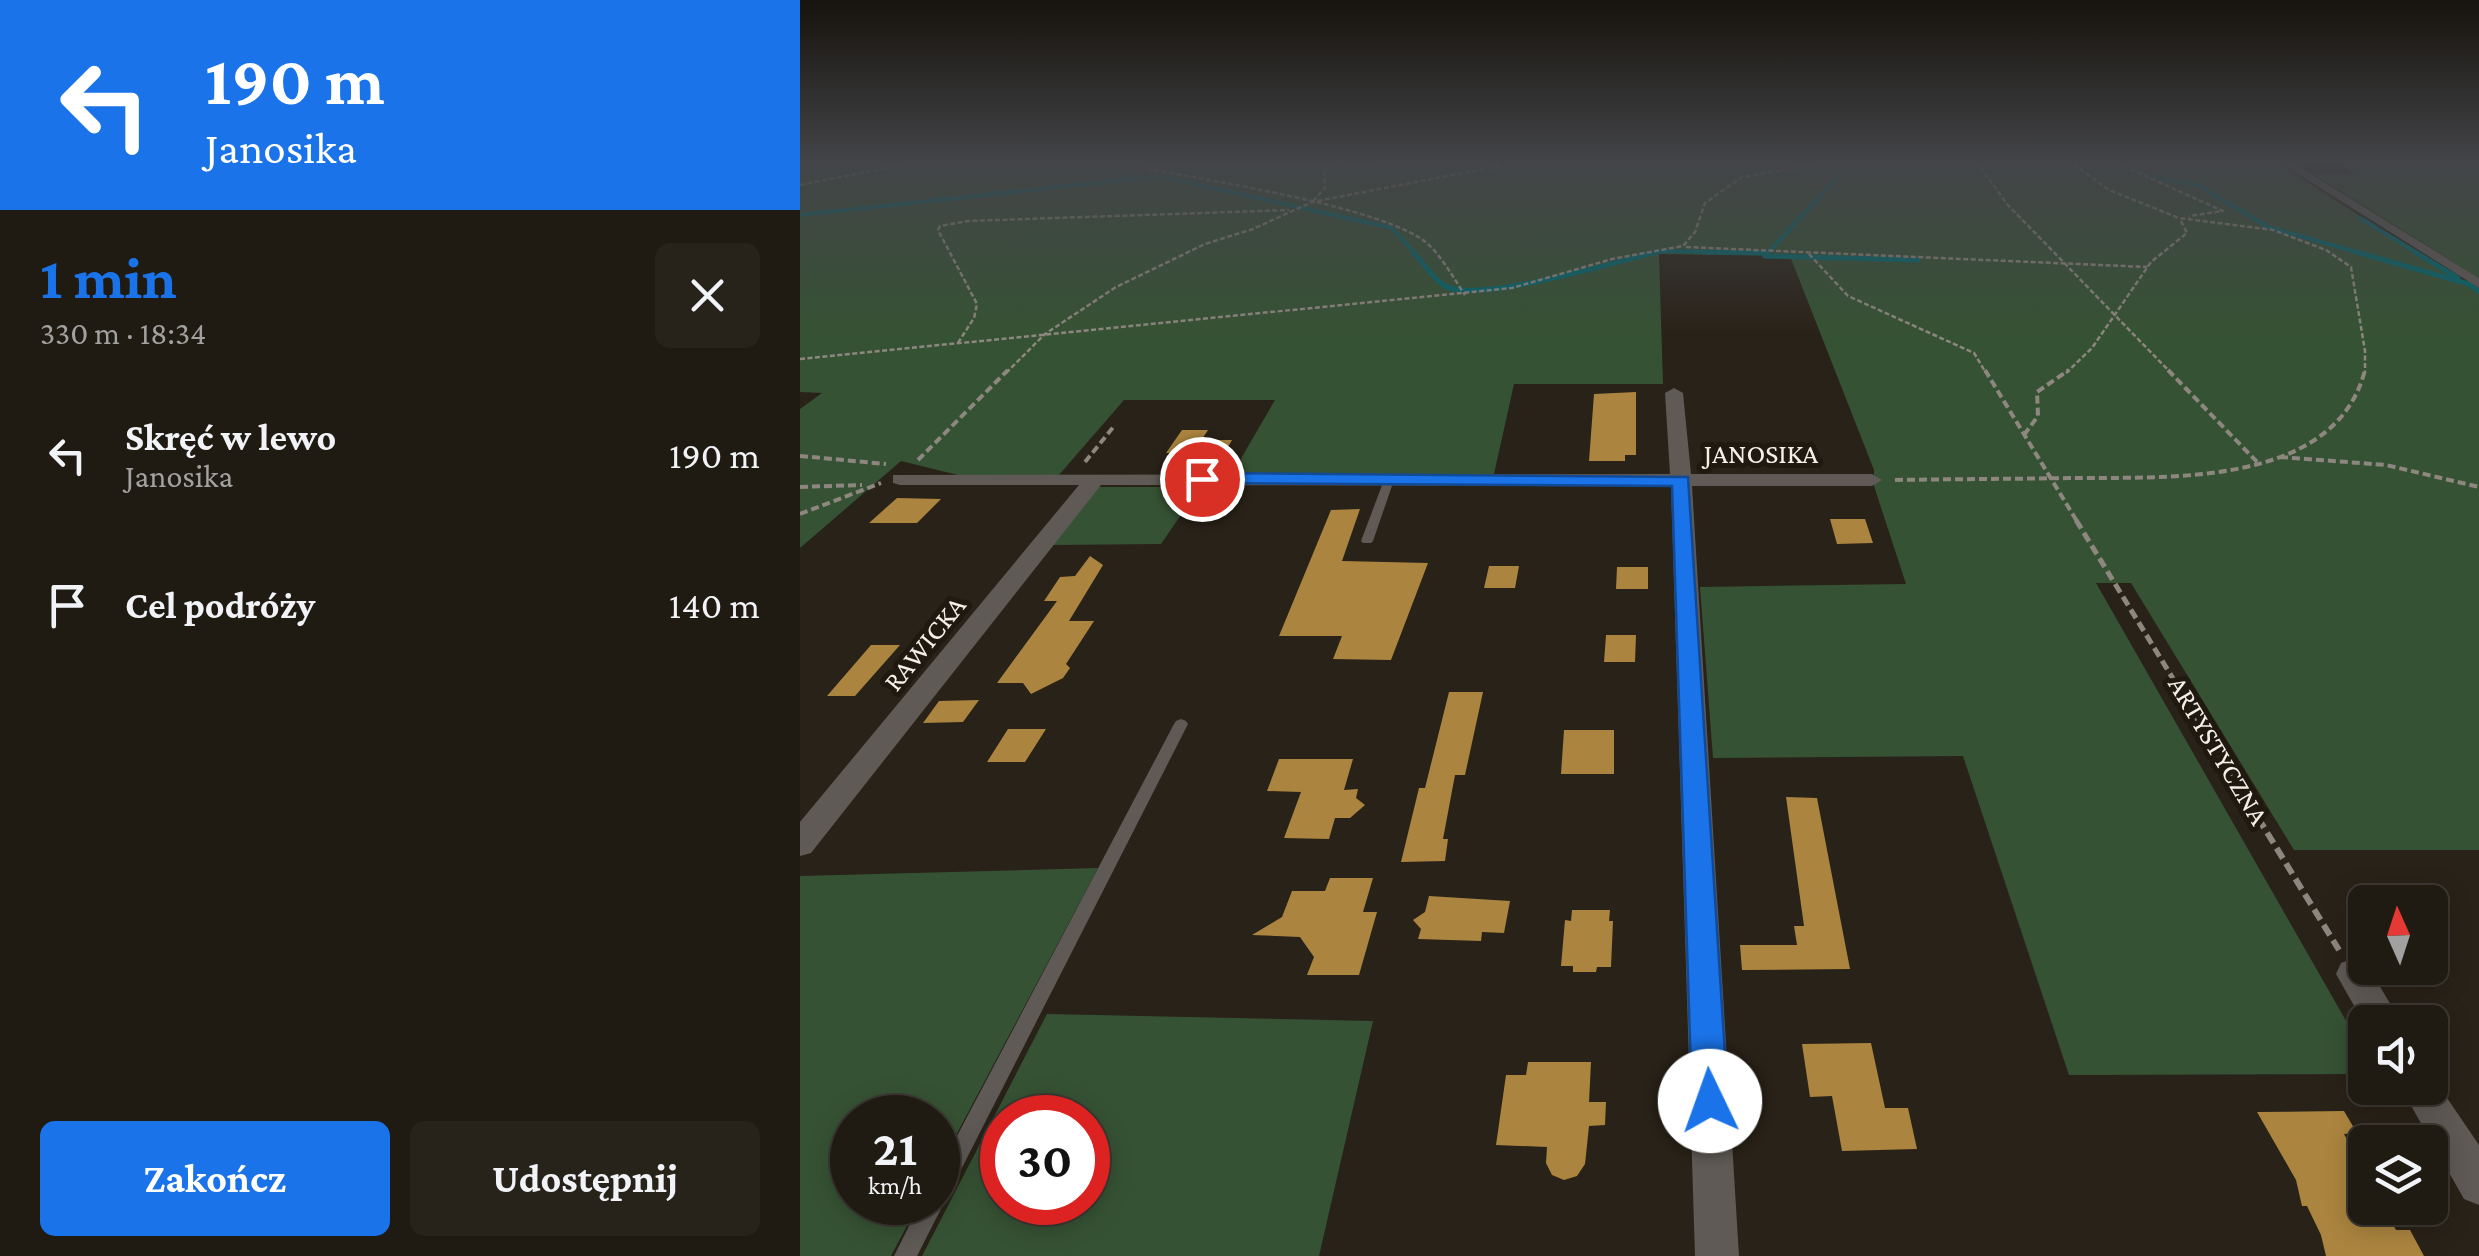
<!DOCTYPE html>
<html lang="pl">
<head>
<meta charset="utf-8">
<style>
	:root { --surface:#1f1a12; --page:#27231b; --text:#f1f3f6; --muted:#a1a19f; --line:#3c3832; --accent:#1a73e8 }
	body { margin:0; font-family:"Crimson Pro",serif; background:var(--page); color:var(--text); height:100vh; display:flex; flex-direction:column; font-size:38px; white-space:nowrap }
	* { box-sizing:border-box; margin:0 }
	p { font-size:32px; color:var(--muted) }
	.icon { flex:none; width:55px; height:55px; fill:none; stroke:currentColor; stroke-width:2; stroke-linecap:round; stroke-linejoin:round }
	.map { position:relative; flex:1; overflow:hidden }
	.sheet { display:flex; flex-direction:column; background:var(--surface); width:800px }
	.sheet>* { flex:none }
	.top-card { background:#1a73e8; color:#fff; overflow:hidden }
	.needle { width:65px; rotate:357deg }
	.controls { position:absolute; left:1548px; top:885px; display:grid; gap:20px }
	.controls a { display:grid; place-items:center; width:100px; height:100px; border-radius:15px; background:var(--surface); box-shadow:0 5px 25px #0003,0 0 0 2px var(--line); font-size:50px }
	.speed { position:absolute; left:30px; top:1095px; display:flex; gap:20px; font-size:50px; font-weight:700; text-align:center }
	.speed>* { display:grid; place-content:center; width:130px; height:130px; border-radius:50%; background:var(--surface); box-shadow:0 5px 25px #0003,0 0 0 2px var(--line); line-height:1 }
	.speed small { font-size:25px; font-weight:400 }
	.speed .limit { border:15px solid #d22; background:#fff; color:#111 }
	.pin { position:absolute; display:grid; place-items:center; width:85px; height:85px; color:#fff; margin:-42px; border:5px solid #fff; border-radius:50%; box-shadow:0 2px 10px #0007 }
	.me { position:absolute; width:110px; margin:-55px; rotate:357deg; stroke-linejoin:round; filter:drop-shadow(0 0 8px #0008) }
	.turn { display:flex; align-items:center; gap:35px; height:210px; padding:0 40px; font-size:45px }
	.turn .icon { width:130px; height:130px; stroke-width:2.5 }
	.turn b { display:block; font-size:70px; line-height:85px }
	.round { display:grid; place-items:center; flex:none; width:105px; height:105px; border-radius:15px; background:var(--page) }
	.head { display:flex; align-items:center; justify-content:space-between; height:170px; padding:0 40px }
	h1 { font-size:60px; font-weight:700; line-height:75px; color:var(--accent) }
	.action { display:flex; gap:20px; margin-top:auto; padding:20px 40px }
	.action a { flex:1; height:115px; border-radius:15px; background:var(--accent); color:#fff; font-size:40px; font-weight:700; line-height:115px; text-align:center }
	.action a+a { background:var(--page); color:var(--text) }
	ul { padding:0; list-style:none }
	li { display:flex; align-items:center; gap:30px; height:150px; padding:0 40px }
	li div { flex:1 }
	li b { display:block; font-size:38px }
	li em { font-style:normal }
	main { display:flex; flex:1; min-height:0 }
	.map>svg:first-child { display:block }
</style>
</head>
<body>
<main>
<section class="sheet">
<div class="top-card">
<div class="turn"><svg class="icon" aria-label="left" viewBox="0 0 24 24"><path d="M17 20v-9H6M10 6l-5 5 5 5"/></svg><div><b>190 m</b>Janosika</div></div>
</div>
<div class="head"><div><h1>1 min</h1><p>330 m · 18:34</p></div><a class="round"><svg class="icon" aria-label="close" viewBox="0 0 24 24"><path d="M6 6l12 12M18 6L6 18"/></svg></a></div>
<ul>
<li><svg class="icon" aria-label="left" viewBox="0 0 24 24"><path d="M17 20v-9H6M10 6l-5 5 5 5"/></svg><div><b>Skręć w lewo</b><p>Janosika</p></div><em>190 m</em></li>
<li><svg class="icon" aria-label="arrive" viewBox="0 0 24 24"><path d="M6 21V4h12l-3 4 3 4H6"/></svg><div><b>Cel podróży</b></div><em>140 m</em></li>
</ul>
<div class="action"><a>Zakończ</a><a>Udostępnij</a></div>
</section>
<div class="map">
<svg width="1679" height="1256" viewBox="0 0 1679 1256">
	<rect width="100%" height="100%" fill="#292218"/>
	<path fill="#365234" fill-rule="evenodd" d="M0 160H1473L1679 293V850H1494L1331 583H1296L1565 1054V1074L1269 1075 1163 756 913 758 900 587 1106 584 1074 486V470L990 256 859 254 863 384H714L694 474H432L475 400H324L258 476H162L101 461 0 548V409L22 393 0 392Z
		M1679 160V278L1513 174H1556L1536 161Z
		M298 487H400L361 544 252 545Z
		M298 868 138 1169V1118H52V1202L119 1203 91 1256H0V876Z
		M247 1014 573 1021 519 1256H122ZM202 1118H288V1202H202Z"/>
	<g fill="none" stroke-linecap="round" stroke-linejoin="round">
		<path stroke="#02676c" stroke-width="4" d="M1317 160 1349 176 1398 185 1468 227 1564 254
			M322 178 344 160
			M0 215 360 176 592 228 616 254
			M1560 218 1619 254
			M847 254 861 251 966 253
			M967 254 1036 179"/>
		<path stroke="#02676c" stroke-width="5" d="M613 252C623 262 633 279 645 286 678 304 817 261 858 252
			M904 252 966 253
			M969 252 965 256 1118 260
			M1556 252 1669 284 1679 291
			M1615 252 1658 278"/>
	</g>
	<path fill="#ab853f" d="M836 392V455H825V461H789L794 394Z
		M382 430H408L393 453H366Z
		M405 440H432L420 461H392Z
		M97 498 141 499 117 523H69Z
		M560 509 542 561 628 563 591 660 533 659 542 636H479L531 510Z
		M1030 519H1065L1073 543 1037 544Z
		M290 556 303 565 269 621H294L266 664 270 668 263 678 231 694 223 683H197L257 601H244L260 577 275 576Z
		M689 566H719L715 588H684Z
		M817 567H848V589H816Z
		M806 635H836L835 662H804Z
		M71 645H100L55 696H27Z
		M649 692H683L665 775H655L643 839H648L645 861 601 862 619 788H625Z
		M179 700 163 722 123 723 139 701Z
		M208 729H246L225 762H187Z
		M764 730H814V774H761Z
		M479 759H553L544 790 558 789 556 798 565 805 550 818H535L529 839 484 838 501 792 467 791Z
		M986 797 1017 798 1050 969 942 970 940 945H997L994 926H1004Z
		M530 878H573L563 912H577L559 975H507L514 957 500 937 452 935 482 917 492 891H525Z
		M629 896 710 901 704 933 682 932 681 941 618 939 621 929 613 920 625 912Z
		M772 910H810L809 921H813L811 967H797L796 972H773V966H761L765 920 771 921Z
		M1071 1043 1085 1108H1108L1117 1149 1042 1151 1032 1096 1010 1097 1002 1044Z
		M728 1062H791L789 1102H806L805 1125 789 1126 785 1164 777 1176 764 1180 752 1175 746 1163 747 1147 696 1145 706 1075H726Z
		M1544 1111 1557 1133 1544 1134 1565 1173V1208H1584L1596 1230H1610L1624 1256H1526L1521 1235 1507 1206H1502L1496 1180 1457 1112Z"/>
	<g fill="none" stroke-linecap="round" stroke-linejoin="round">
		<path stroke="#8d877f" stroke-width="2.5" stroke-dasharray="5 2.5" stroke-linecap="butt" d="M358 160 351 169C410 181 588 208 628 244 643 258 654 279 665 295
			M1184 160 1181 168 1207 204 1371 373
			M1268 160 1309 190 1379 218 1473 230 1526 250 1551 267 1565 351V373
			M1310 160 1423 211 1389 216
			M1670 160 1679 164
			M1040 162 1242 160
			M350 166 1004 162
			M0 185 126 160
			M513 201 525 188 524 170 542 160
			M886 247 1347 267
			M1009 254 1048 296 1174 353 1186 373
			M158 343 174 318 177 304 138 230 140 226 168 221 489 210
			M0 359 712 288 812 259 883 246 895 232 905 203 942 177 1040 160
			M206 373 245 334 316 287 405 244 453 229 512 202 699 166
			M1266 373 1292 348 1351 262 1387 233 1380 219"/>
		<path stroke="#8d877f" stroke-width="4" stroke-dasharray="8 4" stroke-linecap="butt" d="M1185 370 1278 523
			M1368 370 1459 464
			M1224 435 1238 416 1237 392 1269 370
			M0 456 86 464
			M1480 457 1586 465 1679 487
			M118 460 208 370
			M285 462 315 425
			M1095 480C1154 479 1213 479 1272 478 1365 477 1535 488 1565 370
			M0 487 62 485
			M0 514 81 483"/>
		<path stroke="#8d877f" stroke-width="5" stroke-dasharray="10 5" stroke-linecap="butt" d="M1276 520 1394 713"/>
		<path stroke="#8d877f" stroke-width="6" stroke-dasharray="12 6" stroke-linecap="butt" d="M1392 710 1539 950"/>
		<path fill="#5f5a56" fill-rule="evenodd" d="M589 477 594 480 573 541 571 543H563L561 541 584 480Z
			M381 719 386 721 388 724 117 1256H94L121 1202H138V1172L374 724 376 721Z"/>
		<path fill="#5f5a56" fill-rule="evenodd" d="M1476 160H1488L1679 278V288Z
			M874 388 883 393 891 474H1072L1082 480 1072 486H892L939 1256H895L871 486 301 485 11 853 0 856V822L279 485H100L93 483V475L870 474 865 393Z
			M1554 958 1569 968 1601 1022 1565 1025 1536 974 1541 963Z
			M1630 1073 1679 1145V1205L1664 1199 1601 1088H1630Z"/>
	</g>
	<linearGradient id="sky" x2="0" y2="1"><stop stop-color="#17130d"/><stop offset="0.48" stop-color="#434448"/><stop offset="1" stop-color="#434448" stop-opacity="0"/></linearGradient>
	<rect width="1679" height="335" fill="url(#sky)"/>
	<path fill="#1a73e8" stroke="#114b97" stroke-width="2.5" d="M402 473 888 477 928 1101 923 1113 910 1118 898 1113 892 1101 872 486 396 483V475Z"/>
	<g text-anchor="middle" stroke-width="10" stroke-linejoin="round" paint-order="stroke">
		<g font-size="28" fill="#f4f0e9" stroke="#1f190f">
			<text x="961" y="463">JANOSIKA</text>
			<text transform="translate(124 643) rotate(-51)" y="10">RAWICKA</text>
			<text transform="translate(1419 750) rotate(59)" y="10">ARTYSTYCZNA</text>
		</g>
	</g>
</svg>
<div class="controls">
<a><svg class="needle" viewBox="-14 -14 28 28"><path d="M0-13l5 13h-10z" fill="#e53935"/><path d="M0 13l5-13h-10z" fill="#a1a19f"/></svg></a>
<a><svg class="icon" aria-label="sound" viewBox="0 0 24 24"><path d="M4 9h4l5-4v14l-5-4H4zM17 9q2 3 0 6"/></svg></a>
<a><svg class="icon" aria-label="layers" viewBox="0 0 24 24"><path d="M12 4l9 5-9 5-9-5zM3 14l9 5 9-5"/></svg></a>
</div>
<div class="speed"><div>21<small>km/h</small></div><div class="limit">30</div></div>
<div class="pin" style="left:402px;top:479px;background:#d93025"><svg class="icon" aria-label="arrive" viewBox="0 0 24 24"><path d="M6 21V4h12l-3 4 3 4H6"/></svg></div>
<svg class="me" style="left:910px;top:1101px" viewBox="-20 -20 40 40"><circle r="19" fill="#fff"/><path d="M0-13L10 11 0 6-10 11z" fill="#1a73e8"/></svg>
</div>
</main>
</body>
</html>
